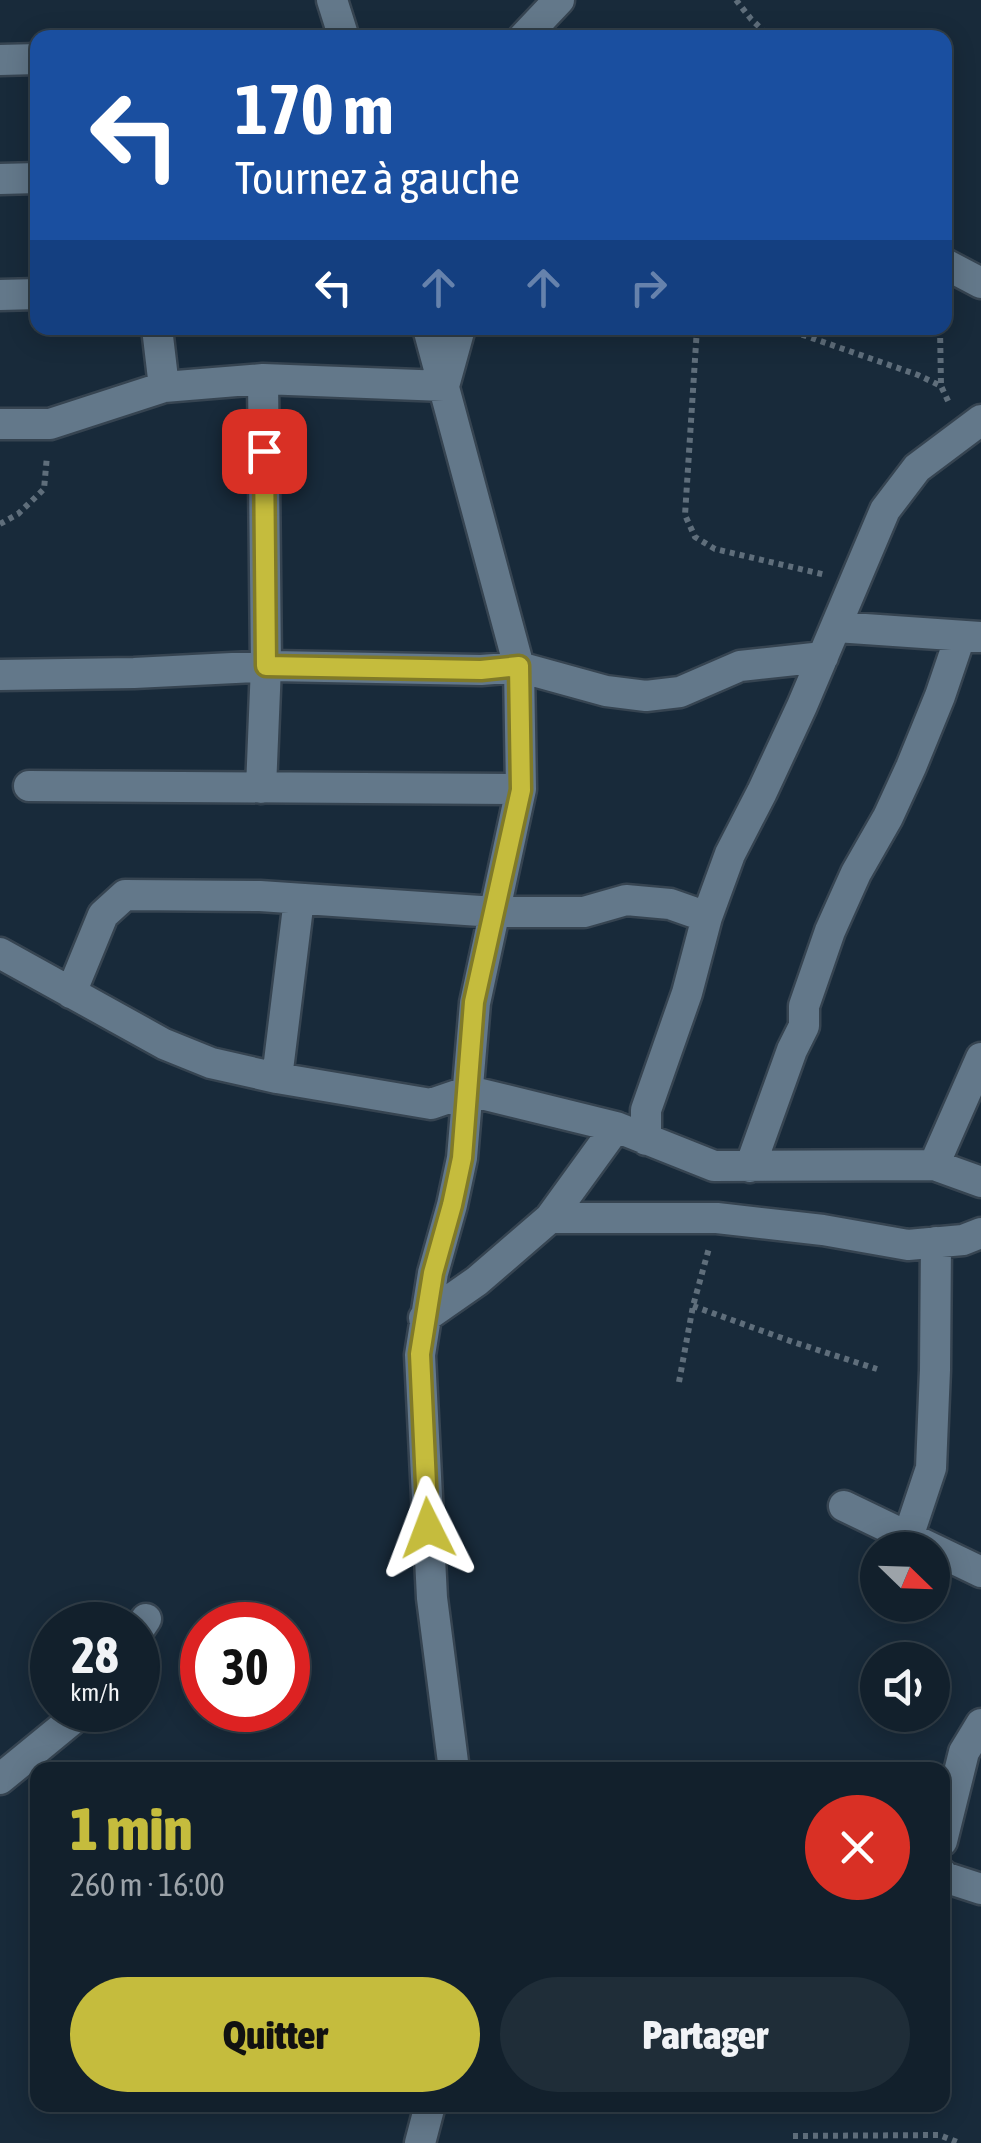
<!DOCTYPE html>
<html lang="fr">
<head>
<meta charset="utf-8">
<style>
	:root { --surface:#12202c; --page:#1f2d38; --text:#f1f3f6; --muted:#9ca3a9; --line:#313e48; --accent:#c5bc3d }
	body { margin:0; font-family:"Asap Condensed",sans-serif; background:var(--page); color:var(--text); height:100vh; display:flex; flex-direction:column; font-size:38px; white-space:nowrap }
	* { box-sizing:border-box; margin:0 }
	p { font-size:32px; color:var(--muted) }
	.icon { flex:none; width:55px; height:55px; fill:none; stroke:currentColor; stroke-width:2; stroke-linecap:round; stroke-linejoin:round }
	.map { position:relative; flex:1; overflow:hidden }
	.panel { position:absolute; left:30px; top:1762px; width:920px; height:350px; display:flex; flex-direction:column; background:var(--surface); border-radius:20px; box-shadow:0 5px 25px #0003,0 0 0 2px var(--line) }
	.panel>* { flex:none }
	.top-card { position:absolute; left:30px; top:30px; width:922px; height:305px; border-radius:20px; box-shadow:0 5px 25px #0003,0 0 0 2px var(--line); background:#1a4fa0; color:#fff; overflow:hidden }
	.needle { width:65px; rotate:113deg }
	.tools { position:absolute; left:860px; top:1532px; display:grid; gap:20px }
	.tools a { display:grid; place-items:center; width:90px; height:90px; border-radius:50%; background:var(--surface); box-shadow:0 5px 25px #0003,0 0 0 2px var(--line); font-size:50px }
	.speed { position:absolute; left:30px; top:1602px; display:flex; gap:20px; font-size:50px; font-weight:700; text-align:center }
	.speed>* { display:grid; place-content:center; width:130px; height:130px; border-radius:50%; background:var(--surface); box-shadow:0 5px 25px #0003,0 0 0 2px var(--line); line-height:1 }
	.speed small { font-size:25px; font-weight:400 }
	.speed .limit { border:15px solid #d22; background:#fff; color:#111 }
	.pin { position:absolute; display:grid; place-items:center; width:85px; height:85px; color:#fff; margin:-42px; border-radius:20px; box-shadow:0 5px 15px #0006 }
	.me { position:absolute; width:110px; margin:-55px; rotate:357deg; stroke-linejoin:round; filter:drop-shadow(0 0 8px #0008) }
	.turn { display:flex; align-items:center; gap:35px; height:210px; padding:0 40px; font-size:45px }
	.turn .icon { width:130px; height:130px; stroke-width:2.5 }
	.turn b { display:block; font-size:70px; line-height:85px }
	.lanes { display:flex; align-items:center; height:95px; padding:0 40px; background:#0003; justify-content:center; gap:50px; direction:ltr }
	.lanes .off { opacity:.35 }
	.round { display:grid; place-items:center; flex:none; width:105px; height:105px; border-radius:52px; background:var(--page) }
	.head { display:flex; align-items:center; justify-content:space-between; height:170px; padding:0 40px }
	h1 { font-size:60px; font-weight:800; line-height:75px; color:var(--accent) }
	.button { display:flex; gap:20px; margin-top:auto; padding:20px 40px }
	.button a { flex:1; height:115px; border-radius:60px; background:var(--accent); color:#111; font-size:40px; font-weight:800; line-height:115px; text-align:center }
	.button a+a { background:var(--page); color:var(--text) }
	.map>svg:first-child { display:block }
</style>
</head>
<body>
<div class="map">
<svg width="981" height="2143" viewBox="0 0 981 2143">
	<rect width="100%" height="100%" fill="#182a3a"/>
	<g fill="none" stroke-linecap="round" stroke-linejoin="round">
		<g stroke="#364451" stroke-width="35">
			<path id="minor" d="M332 0 344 38
				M523 38 559 0
				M0 60 38 59
				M0 179 38 178
				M945 264 981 283
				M0 295 38 294
				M157 328 164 387
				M428 328 519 667 521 789 475 1003 462 1158 452 1205 433 1273 420 1355 432 1598 454 1770
				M0 424H50L164 387 263 379 444 386 460 328
				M836 627 981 637
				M0 675 134 673 273 666 481 670 519 667 606 691 646 696 680 692 740 666 823 657
				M29 786 521 789
				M261 788 266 666 263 379
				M0 953 164 1044 211 1063 277 1078 431 1104 469 1091 616 1127 714 1166 934 1165 981 1182
				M71 993 103 915 125 895 260 896 495 912H584L626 900 670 904 707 917
				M277 1078 299 899
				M646 1140V1110L687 993 707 917 730 854 762 792 802 706 885 510 917 468 981 420
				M934 1165 981 1058
				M750 1167 792 1050 804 1026V1006L830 931 856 873 888 817 911 767 940 696 960 637
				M550 1218H717L823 1230 908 1245 963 1240 981 1233
				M424 1318 477 1281 550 1218 616 1127
				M844 1506 981 1572
				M908 1537 931 1468 935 1370 936 1242
				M138 1631 146 1619
				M0 1779 84 1710
				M942 1841 964 1752 981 1724
				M942 1874 944 1877 981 1889
				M420 2143 430 2105"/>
		</g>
		<path stroke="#5f6e7b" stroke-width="6" stroke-dasharray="5 5" stroke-linecap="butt" d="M736 0 751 19 771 38
			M697 328 685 515 695 537 715 549 826 575
			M783 328 918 375 941 386 950 405
			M940 328 941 386
			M0 524 18 514 44 489 47 456
			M693 1306 793 1342 877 1369
			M679 1382 693 1306 709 1248
			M793 2136 939 2135 960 2143"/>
		<use href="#minor" stroke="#63788a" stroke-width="30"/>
	</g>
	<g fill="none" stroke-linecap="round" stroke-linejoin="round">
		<g stroke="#807a28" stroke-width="25">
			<path id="route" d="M264 451 266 666 481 670 519 666 521 790 474 1002 462 1158 452 1205 433 1273 420 1354 428 1528"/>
		</g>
		<use href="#route" stroke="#c5bc3d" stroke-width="18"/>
	</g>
</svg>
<div class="tools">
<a><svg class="needle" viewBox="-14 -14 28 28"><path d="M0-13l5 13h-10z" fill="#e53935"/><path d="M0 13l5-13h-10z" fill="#9ca3a9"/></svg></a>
<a><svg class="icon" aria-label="sound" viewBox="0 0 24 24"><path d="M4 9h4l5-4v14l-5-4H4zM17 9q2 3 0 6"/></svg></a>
</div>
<div class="speed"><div>28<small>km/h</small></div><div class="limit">30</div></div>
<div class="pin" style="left:264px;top:451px;background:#d93025"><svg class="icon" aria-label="arrive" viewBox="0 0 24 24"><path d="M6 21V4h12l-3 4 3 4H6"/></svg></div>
<svg class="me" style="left:428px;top:1528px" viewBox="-20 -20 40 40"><path d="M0-17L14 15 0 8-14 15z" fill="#c5bc3d" stroke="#fff" stroke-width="4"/></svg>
<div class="top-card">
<div class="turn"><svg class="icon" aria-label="left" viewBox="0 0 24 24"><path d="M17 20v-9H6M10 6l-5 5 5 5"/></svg><div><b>170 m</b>Tournez à gauche</div></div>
<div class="lanes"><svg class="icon" aria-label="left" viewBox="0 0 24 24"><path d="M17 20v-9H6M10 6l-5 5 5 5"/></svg><svg class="icon off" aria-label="ahead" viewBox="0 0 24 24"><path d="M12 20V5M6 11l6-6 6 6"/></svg><svg class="icon off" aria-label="ahead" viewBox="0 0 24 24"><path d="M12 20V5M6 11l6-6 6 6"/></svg><svg class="icon off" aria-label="right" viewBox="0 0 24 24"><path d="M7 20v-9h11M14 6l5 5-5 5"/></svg></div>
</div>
<section class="panel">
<div class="head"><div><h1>1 min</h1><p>260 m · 16:00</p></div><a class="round" style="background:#d93025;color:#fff"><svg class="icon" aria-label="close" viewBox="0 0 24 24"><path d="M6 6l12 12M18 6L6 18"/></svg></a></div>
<div class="button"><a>Quitter</a><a>Partager</a></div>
</section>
</div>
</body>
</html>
